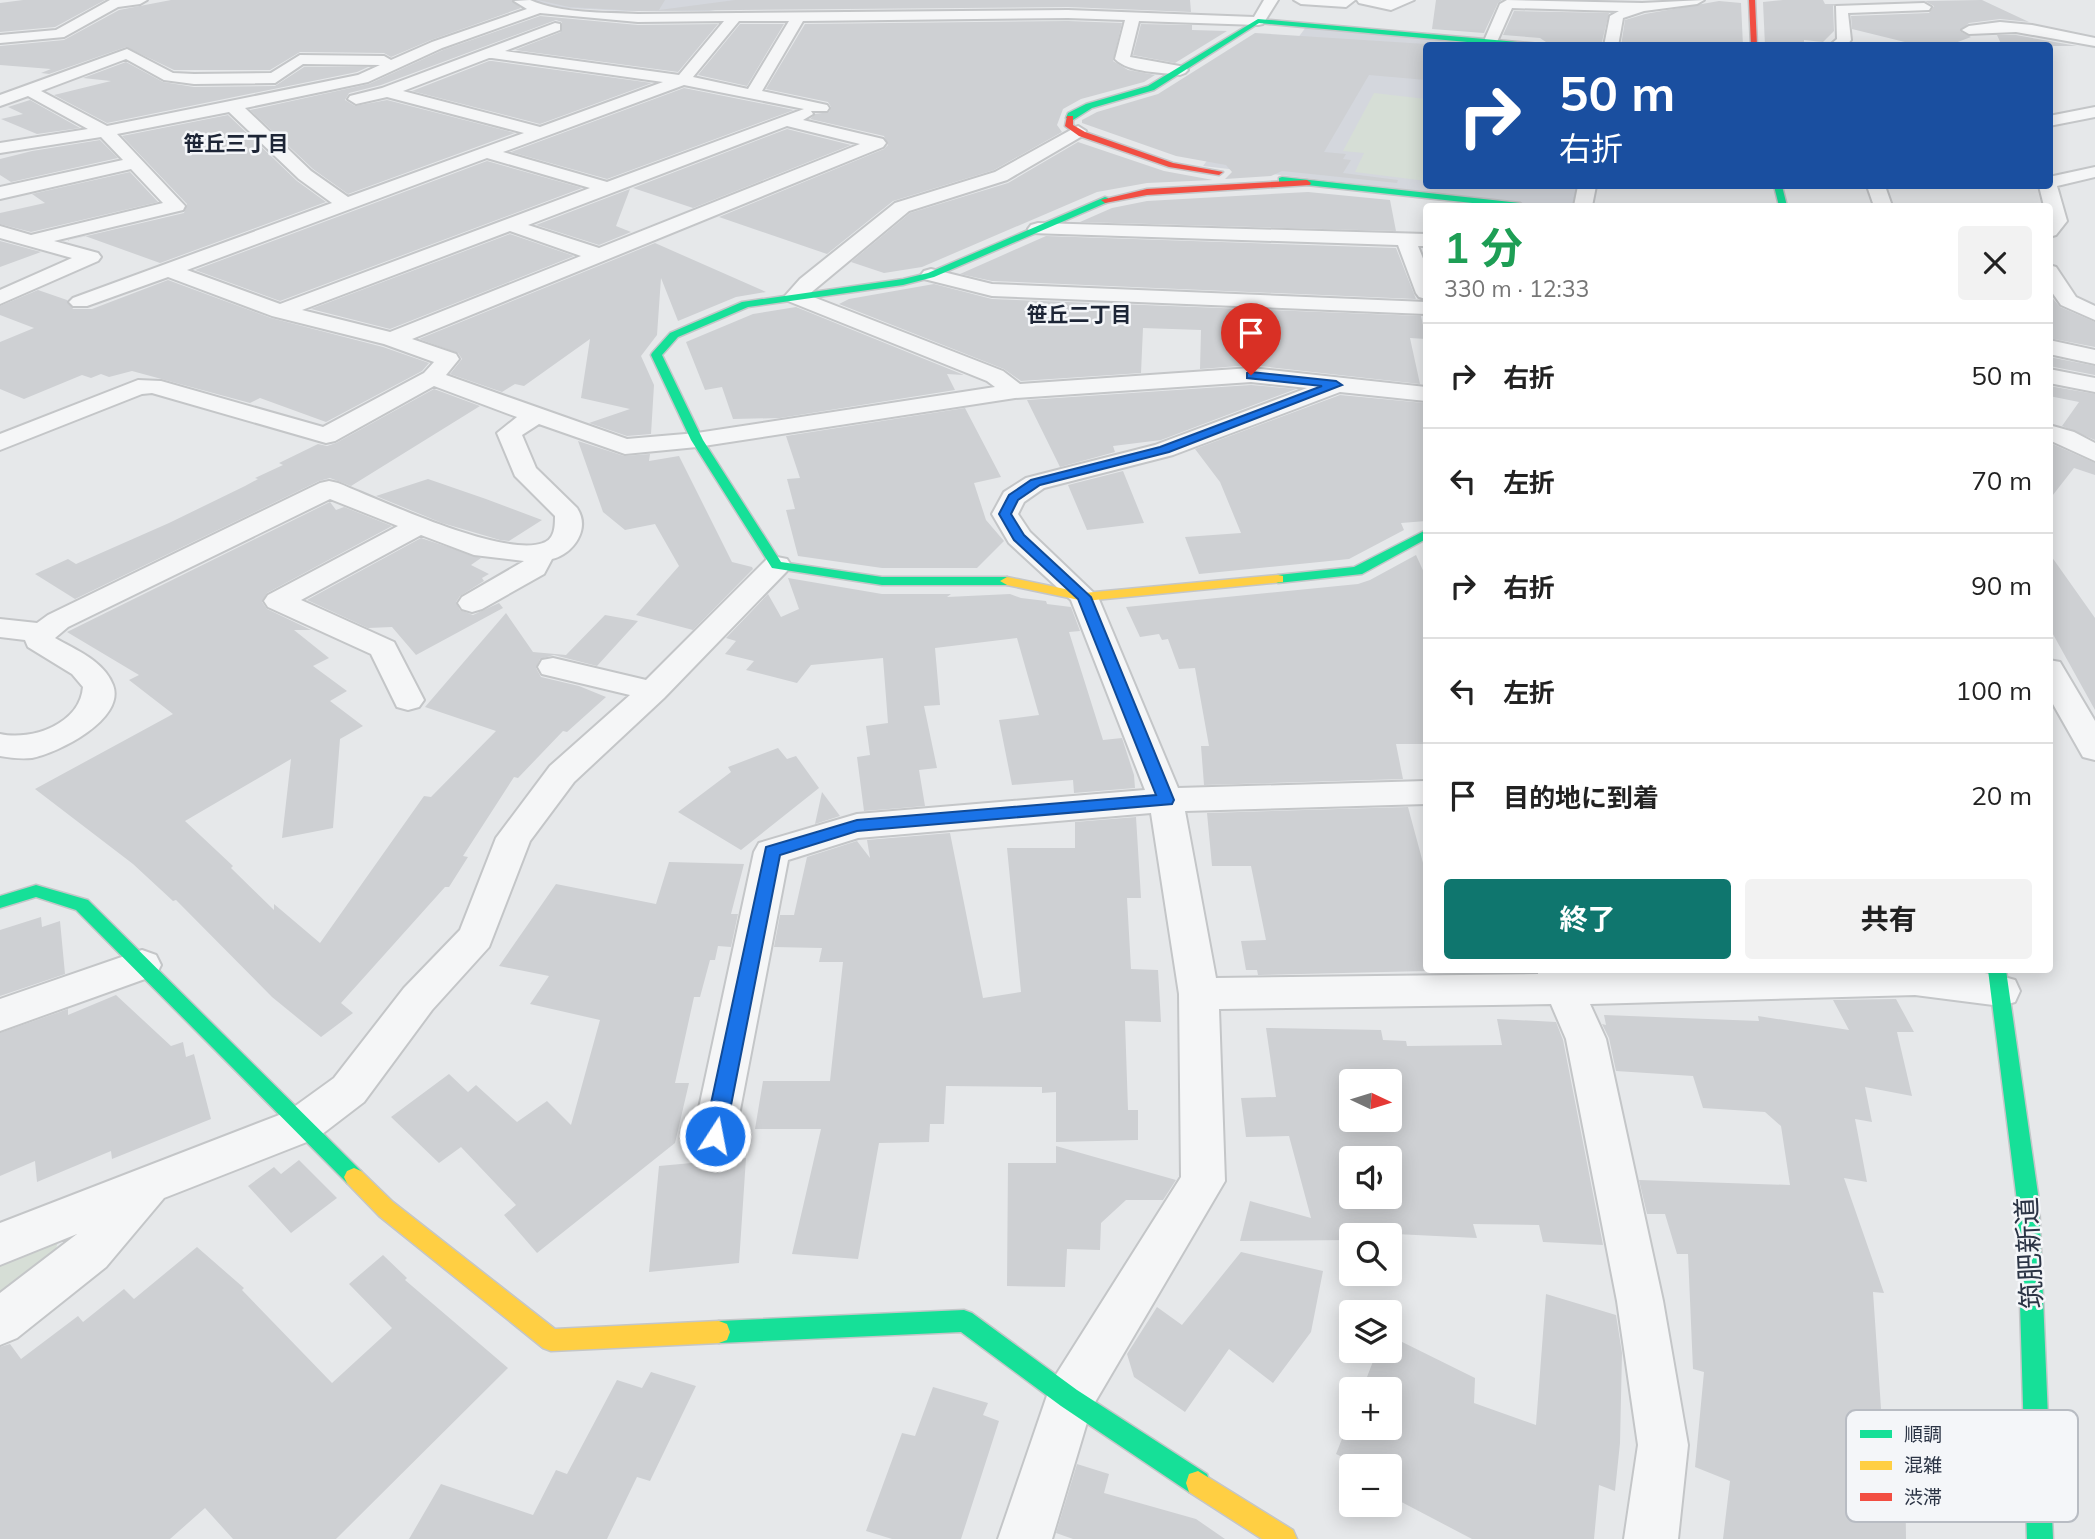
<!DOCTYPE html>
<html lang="ja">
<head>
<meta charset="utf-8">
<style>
	:root { --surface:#fff; --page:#f2f2f2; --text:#222; --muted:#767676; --line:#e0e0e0; --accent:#0f766e }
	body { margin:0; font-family:Mulish,"Noto Sans JP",sans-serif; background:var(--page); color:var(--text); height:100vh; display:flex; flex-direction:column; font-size:26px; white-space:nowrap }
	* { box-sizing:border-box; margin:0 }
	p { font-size:23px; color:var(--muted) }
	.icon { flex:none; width:38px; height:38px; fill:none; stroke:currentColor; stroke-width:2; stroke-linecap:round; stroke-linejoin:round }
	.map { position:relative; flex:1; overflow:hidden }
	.sheet { position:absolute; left:1423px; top:203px; width:630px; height:770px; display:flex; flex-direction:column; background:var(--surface); border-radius:7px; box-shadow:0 4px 18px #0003 }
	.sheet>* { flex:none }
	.guide { position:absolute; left:1423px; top:42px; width:630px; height:147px; border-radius:7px; box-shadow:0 4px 18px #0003; background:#1a4fa0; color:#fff; overflow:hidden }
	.needle { width:46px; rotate:94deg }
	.tools { position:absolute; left:1339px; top:1069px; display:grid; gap:14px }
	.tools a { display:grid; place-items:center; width:63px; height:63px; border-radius:7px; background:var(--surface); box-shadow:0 4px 18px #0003; font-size:35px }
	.pin { position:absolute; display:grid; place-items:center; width:60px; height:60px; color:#fff; margin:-72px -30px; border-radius:50% 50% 50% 0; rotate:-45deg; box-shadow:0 0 7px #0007 }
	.pin .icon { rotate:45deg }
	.me { position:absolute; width:77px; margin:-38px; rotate:11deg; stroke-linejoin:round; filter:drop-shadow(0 0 5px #0008) }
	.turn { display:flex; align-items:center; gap:24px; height:147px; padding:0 21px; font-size:32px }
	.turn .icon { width:91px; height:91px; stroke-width:2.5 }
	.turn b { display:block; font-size:49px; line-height:60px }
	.round { display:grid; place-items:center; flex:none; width:74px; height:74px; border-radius:7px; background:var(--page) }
	.headline { display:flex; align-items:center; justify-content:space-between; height:119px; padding:0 21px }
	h1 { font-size:42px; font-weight:700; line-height:52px; color:#1e9e55 }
	.cta { display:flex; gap:14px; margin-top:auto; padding:14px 21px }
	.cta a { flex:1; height:80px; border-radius:7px; background:var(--accent); color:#fff; font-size:28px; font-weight:700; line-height:80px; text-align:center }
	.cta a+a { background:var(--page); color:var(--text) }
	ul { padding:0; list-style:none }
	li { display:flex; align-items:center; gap:21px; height:105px; padding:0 21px; border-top:2px solid var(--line) }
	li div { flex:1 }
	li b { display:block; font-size:26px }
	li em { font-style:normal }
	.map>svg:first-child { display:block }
</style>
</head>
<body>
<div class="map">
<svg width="2095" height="1539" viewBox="0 0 2095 1539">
	<rect width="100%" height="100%" fill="#e6e8ea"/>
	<path fill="#d4d7dd" d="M531 0H776L709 11H625L546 7Z
		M1306 27 1510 45 1426 46V186H1578L1574 206H1548L1203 166Z"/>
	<path fill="#d6ded6" d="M1374 93 1426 99V181L1355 172 1364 153 1343 151Z
		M59 1238 55 1252 0 1302V1261Z"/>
	<path fill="#ced0d3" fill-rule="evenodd" d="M23 0H105L55 27 0 32V3Z
		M171 0H512L521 8 431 40 391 57 384 53 300 52 270 70H174L126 47 49 74 41 73 51 69 0 65V46L64 40 119 10Z
		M538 0H665L659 10 735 0H1190L1191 12 1068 7 638 11 569 7Z
		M1436 0H1502L1498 3 1484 33 1432 29Z
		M1783 0H1823L1825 4H1836L1833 6 1834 31 1823 42 1804 40V46H1765L1763 2Z
		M1982 0 2029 22 2000 19 1969 23 1960 31 1971 37 1947 46H1921L1852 29 1851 16 1929 13 1934 6 1925 1Z
		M1719 1 1741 3 1743 46H1621L1625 20 1645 14Z
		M1514 11 1609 13 1601 46H1570L1549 44 1540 38 1503 35Z
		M540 16 638 25 718 24 678 72 515 50 561 32 562 22 556 20 381 85 349 93 345 100 355 106 387 100 515 133 348 194 313 169 250 110 369 84 443 50Z
		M1068 21 1122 23 1113 61 1128 70 1155 75 1144 82 1081 99 1063 109 1057 125 1062 132 994 170 893 201 827 254 719 217 884 149 888 145 884 136 810 119 815 114 829 112 831 107 828 102 766 89 805 24Z
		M740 24H784L747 86 698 75Z
		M1141 24 1192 25V30L1227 31 1175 63 1133 55Z
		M1255 33 1426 44V80L1369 75 1324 152 1346 154 1343 159 1351 160 1343 173 1398 180 1397 183 1282 171 1271 176 1225 179 1232 172 1226 165 1176 156 1082 123V120L1097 112 1158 94Z
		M1997 35H2016L2077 46H2002Z
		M489 61H492L652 83 540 124 412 91Z
		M126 62 163 82 194 87 275 86 304 67H368L357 72 107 123 54 95 111 81 83 78Z
		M684 88 794 110 607 179 511 152Z
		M30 100 80 128 37 134 1 119 23 114 8 107Z
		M228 115 297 181 326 202 160 263 85 236 65 241 184 213 187 204 122 136Z
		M787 129 851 145 693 208 633 188Z
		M100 140 118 158 11 182 0 175V159L32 151Z
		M1078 142 1164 171 1213 180 1147 183 1097 192 922 267 884 273 851 262 910 213 1008 183Z
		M487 161 582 188 280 301 195 270Z
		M130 172 158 202 31 232 0 224V213L45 203 32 194Z
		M630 189 616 226 631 232 599 245 536 225Z
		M1308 192 1390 200 1396 231 1080 222 1112 208 1147 201Z
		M510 234 574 256 390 329 311 309Z
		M1046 236 1396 248 1416 299 992 281 960 274Z
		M0 241 41 252 0 267Z
		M655 243 766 292 736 297 678 321 661 278 657 335 641 356 654 385 651 434 627 436 589 423 630 409 581 398 590 339 524 386 515 384 502 392 450 374 462 359 458 353 419 339Z
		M168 280 271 318 383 347 429 363 422 371 326 422 260 398 250 403 132 371 109 377 101 374 91 378 82 375 24 399 0 389V342L34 328 0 315V306L38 290 67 300 73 309H92Z
		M934 284 992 299 1421 316 1426 339 1410 338 1420 384 1251 365 1200 369 1201 330 1143 328 1141 373 1021 381 1004 369 839 304 849 299Z
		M2049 294 2060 307 2095 322V347L2049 338Z
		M796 307 964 375 947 374 955 390 780 418 733 419 722 387 705 390 686 342 753 314Z
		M2049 357 2095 366V375L2049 366Z
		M1251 385 1296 389 1161 440 1113 446 1115 452 1060 467 1027 400Z
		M2049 386 2095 394V440L2062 426 2079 402 2049 396Z
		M434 389 480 406 351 486 330 478 319 481 75 599 35 574 68 559 76 564 169 523 245 486 258 479 255 478 283 465 279 463 318 444 327 446 336 443Z
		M1340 395 1424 403 1426 414V521L1401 523 1404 530 1349 559 1199 574 1185 537 1241 533 1220 482 1195 449Z
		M965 408 1001 477 974 483 986 520 1004 541 977 568H882L798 556 786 510 795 509 787 479 800 478 786 436Z
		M578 441 624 456 650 454 649 461 679 456 732 562 752 567 753 569 693 630 636 615 679 566 655 524 625 530 603 512Z
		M2050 443 2095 463V475L2074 468 2049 500Z
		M1123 471 1144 523 1087 530 1068 485Z
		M428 479 486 499 542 520 509 541 500 540 442 523 376 496Z
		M330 502 336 510 344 507 392 526 267 593 262 602 267 609 311 630H294L329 658 313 666 347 691 330 701 363 726 340 739 333 828 282 838 291 759 185 821 233 866 231 868 274 910V904L320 943 424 796 431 797 496 731 425 707 506 613 533 652 566 655 605 615 638 621 597 666 554 655 540 659 536 668 541 677 579 686 606 697 567 732 563 731 518 778 514 777 463 856 468 857 449 887H445L341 1003 353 1013 321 1037 272 997 176 900 173 901 133 864 35 789 173 714 129 680 139 675 67 632Z
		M421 538 481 558 471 565 489 574 482 578 484 581 460 596 456 602 460 610 473 615 499 603 503 608 416 655 392 627 368 628 307 600Z
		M2049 553 2095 618V710L2049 627Z
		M1416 555 1426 577V744H1396L1403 779 1204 785 1201 746H1209L1195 668 1179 669 1168 639 1162 640 1159 634 1140 637 1126 607 1358 584 1370 580Z
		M788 578 882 594H951L947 597 1010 594 1021 598 1046 601 1047 604 1071 607 1080 631 1069 632 1103 740 1122 738 1134 775 1135 788 1074 793 1073 780 1012 785 999 720 1039 715 1017 638 935 648 940 705 924 706 937 768 919 770 925 806 864 811 857 757 870 755 866 726 888 723 883 658 811 665 797 683 746 670 754 661 725 654 736 641 726 638 768 594 781 617 799 609Z
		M778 748 787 759 796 756 819 788 741 850 678 812 731 772 728 767Z
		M822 792 840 816 815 824Z
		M1408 807 1426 874V971L1258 975 1257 970H1246L1241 941 1266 940 1251 866H1212L1207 813Z
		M1136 817 1141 898H1127L1131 969 1158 970 1161 1022 1125 1021 1128 1110H1138V1140L1056 1142V1092L1042 1093V1087L946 1086 944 1124H930L929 1142 879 1143 858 1259 792 1254 821 1129H755L763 1081H830L843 962H819L822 948 774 947 780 915H794L807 857 857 841 870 858 867 840 950 833 983 998 1021 992 1007 848H1075V822Z
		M669 862 744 864 731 914H738L731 947 718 946 715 960H710L700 997H694L675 1083H689L675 1143 537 1253 504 1215 516 1205 461 1147 439 1163 391 1117 449 1074 468 1092 476 1085 517 1122 547 1101 571 1125 600 1020 530 1004 549 976 499 966 556 884 656 904Z
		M41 917 42 927 60 921 65 974 0 996V930Z
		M116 995 171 1046 183 1042 186 1057 194 1054 211 1119 112 1159 111 1151 37 1182 35 1161 0 1176V1033L68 1009V1015Z
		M1896 999 1914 1032H1897L1912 1096 1865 1087 1872 1122 1855 1119 1867 1182 1844 1178 1884 1293 1873 1292 1884 1452 1905 1460 1906 1539H1723L1730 1481 1695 1467 1704 1372 1693 1369 1688 1254H1677L1665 1214H1647L1639 1180 1790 1185 1781 1126 1765 1112 1703 1108 1693 1076 1616 1071 1609 1038 1602 1024 1606 1025 1604 1015 1759 1021 1758 1016 1849 1030 1833 1000Z
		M1497 1019 1556 1022 1563 1040 1603 1245 1543 1242 1539 1225 1473 1224 1477 1238 1375 1233V1236H1351V1240L1240 1241 1250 1201 1311 1218 1289 1136 1246 1137 1241 1098 1276 1097 1266 1028 1381 1030 1383 1040 1406 1041 1407 1046 1502 1045ZM1351 1082H1390V1120H1351ZM1351 1158H1390V1197H1351Z
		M1056 1146 1176 1180 1163 1200H1126L1101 1223 1100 1250 1067 1249 1065 1287 1007 1286 1008 1163H1056Z
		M746 1158 739 1263 649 1272 659 1166Z
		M299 1160 337 1198 291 1233 248 1186 274 1167 281 1174Z
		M197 1247 244 1288 242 1290 332 1383 392 1328 349 1284 383 1255 407 1278 405 1280 508 1368 336 1539H233L205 1508 170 1539H0V1347L10 1344 21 1359 78 1316 83 1322 124 1289 134 1299Z
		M1241 1252 1323 1271 1311 1332 1273 1383 1229 1349 1185 1412 1134 1377 1127 1354 1157 1307 1182 1325Z
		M1546 1294 1616 1315 1622 1353 1620 1443 1615 1491 1599 1485 1594 1539H1472L1390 1496V1466H1361L1336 1454 1351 1416V1428H1390V1390H1362L1377 1351H1390V1336L1475 1378 1474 1403 1536 1425Z
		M651 1372 696 1386 650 1481 637 1477 607 1539H409L441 1484 533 1515 556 1470 567 1474 617 1380 642 1388Z
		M933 1387 988 1403 983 1415 999 1421 961 1539H892L866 1531 902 1433 915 1436Z
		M1077 1464 1109 1474 1104 1493 1196 1519 1225 1539H1073L1056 1533Z"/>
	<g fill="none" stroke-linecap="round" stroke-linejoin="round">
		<g stroke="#c4c6c8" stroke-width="4">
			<path id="street" d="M110 0H147L140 4 118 7 64 37 0 43V35L56 30Z
				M530 0C562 14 603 12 638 14L1068 10 1254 17 1264 0H1278L1263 24 1258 25 1139 21 1130 57 1185 67 1188 70 1185 73 1180 75C1161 72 1129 73 1115 59L1125 20 1068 18 803 21 762 91 827 105 829 108 827 111H811L813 114 803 120 883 139 886 143 883 147 412 339 456 354 459 359 446 375 627 439 697 433 995 387 987 381 788 301 784 297 800 279 895 203 995 172 1078 126 1086 131 1084 135 1007 180 909 211 808 295 1003 371 1020 384 1251 368 1426 387V401L1340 392 1173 455 1044 488 1024 502 1018 514 1030 532 1098 597 1178 788 1426 781V804L1185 811 1216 978 1538 974V970H1574L1576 973C1669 971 1762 970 1855 970 1907 970 1964 964 2015 980L2020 991 2015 1002 2001 1006 1915 995 1590 1004 1606 1039 1663 1301 1688 1445 1678 1539H1624L1638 1445 1617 1301 1566 1039 1551 1004 1219 1009 1225 1181 1091 1409 1052 1539H998L1052 1381 1181 1177 1179 994 1151 813 858 838 788 860 735 1136 729 1149 714 1154 699 1149 693 1136 754 852 759 843 857 814 1145 790 1071 600 1009 543 992 514 1004 492 1026 478 1155 445 1307 388 1251 382 1015 398 697 447 625 454 539 424 522 435 536 468 577 508C591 529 573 554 552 559L544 574 482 609 472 612 462 609 458 603 462 597 524 561 474 555 421 535 301 600 394 642 424 700 419 707 408 710 397 707 371 654 268 607 264 601 268 595 398 526 330 499 68 627 55 638C76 650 104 661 113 685 126 719 58 753 32 758 21 759 11 758 0 756V734C32 741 80 724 83 687L72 674 28 647 25 640 0 637V619L37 623 48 615 320 483 329 481 338 483C380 500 503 558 543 543 555 539 555 526 555 516L515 476 497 433 517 417 434 386 335 441 326 443 152 393 142 394 0 450V434L138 380 161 381 323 427 424 373 434 362 384 344 272 316 168 277 87 306H73L69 302 73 298 332 203 299 179 229 112 117 134 185 206 183 210 54 241 98 253 101 257 98 261 0 304V290L72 258 0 238V226L31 235 163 203 131 169 0 199V187L123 160 101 137 0 153V143L88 129 28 96 0 106V95L127 49 173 73 194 74 271 73 300 55 384 56 391 60 432 42 527 9 514 1ZM540 13 638 22 724 21 679 75 505 51 560 30V24L555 23 382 88 350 96 348 99 356 104 387 97 524 133 348 197 311 171 245 108 368 82 442 48ZM739 21H789L748 89 693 77ZM489 58H492L663 82 540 127 403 91ZM126 59 164 80 194 84 275 83 303 64 380 65 358 75 107 126 41 91ZM684 85 804 109 607 182 503 152ZM787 126 860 144 599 248 528 225ZM487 158 590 188 280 304 187 270ZM510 231 581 256 390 332 302 310Z
				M1294 0H1355L1346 7 1301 4Z
				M1357 0H1414L1391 10 1359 3Z
				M1507 0 1642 3 1704 0 1697 4 1644 11 1623 18 1618 46H1604L1610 16 1619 11 1512 8 1496 44H1486L1484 41 1500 4Z
				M1924 3 1931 7 1929 10 1848 13 1851 40 1846 46H1829L1837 39 1836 6Z
				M2000 22 2032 25 2095 38V46L2016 32 1969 34 1962 30 1969 26Z
				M2095 107V117L2049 126V116Z
				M2095 167V177L2057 186 2067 221 2056 235 2049 237V206H2044L2039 186H2049V177Z
				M1578 186H1596L1592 206H1574Z
				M1867 186H1885L1892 206H1874Z
				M1038 223 1426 234V246H1418L1426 266V299L1419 297 1416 293 1398 245 1031 233 1028 229 1031 225Z
				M2049 265 2056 267 2076 297 2095 306V320L2061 305 2049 288Z
				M931 269 992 284 1426 302V314L992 296 924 279 921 275 924 271Z
				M2049 340 2095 350V364L2049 354Z
				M2049 369 2095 378V392L2049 383Z
				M2049 425 2074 432 2095 443V461L2049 440Z
				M777 557 787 559 791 565 787 571 664 698 574 782 530 841 489 947 432 1010 364 1102 317 1138 164 1198 106 1267 17 1338 0 1345V1293L77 1234 0 1265V1223L287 1112 334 1078 404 988 460 930 496 838 550 766 630 695 542 674 538 667 542 660 553 658 646 680 767 559Z
				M2049 660 2060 662 2095 721V760L2083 757 2049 697Z
				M142 950 156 955 161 965 156 975 0 1031V999Z"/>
		</g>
		<g stroke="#c4c6c8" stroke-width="3">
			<path id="fast" d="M1258 19 1540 44 1543 46H1511L1259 23 1154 90 1092 108 1073 120 1066 118 1068 113 1086 104 1148 86Z
				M1282 177 1520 203 1524 206H1500L1279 182V178Z
				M1774 186H1782L1787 206H1779Z
				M1105 197 1108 198V202L934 277 903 285 748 307 678 337 662 355 703 440 781 562 882 577H1007L1014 581 1007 585H882L772 568 691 440 651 355 652 353 670 333 742 302 903 279 928 273Z
				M1426 530V539L1362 574 1278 583 1271 579 1278 575 1354 567Z
				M36 885 88 900 361 1171 364 1177 361 1183 354 1186 347 1183 76 910 36 897 0 908V896Z
				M1988 970H2006L2039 1201 2053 1539H2027L2017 1201Z
				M964 1310 972 1313 1077 1390 1207 1474 1210 1483 1207 1492 1198 1495 1189 1492 1061 1406 961 1332 719 1343 711 1340 708 1332 711 1324 719 1321Z"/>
		</g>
		<g stroke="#c4c6c8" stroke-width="3">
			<path id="slow" d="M1278 575 1283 576V582L1084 601 1007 585 1000 581 1007 577 1084 593Z
				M354 1168 361 1171 393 1202 555 1329 719 1321 727 1324 730 1332 727 1340 719 1343 551 1351 543 1348 379 1216 347 1183 344 1177 347 1171Z
				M1198 1471 1293 1530 1297 1539H1262L1189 1492 1186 1483 1189 1474Z"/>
		</g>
		<g stroke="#c4c6c8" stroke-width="3">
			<path id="jam" d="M1749 0H1755L1757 46H1751Z
				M1067 116H1073V125L1085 132 1173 163 1223 172 1219 175 1169 167 1079 136 1065 126Z
				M1307 180 1311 183 1310 185 1147 195 1105 203 1101 200 1147 189Z"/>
		</g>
		<use href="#street" fill="#f5f6f7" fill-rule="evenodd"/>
		<use href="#fast" fill="#16e098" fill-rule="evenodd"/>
		<use href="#slow" fill="#ffcf43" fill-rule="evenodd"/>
		<use href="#jam" fill="#f24e42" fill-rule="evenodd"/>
	</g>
	<path fill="#1a73e8" stroke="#114b97" stroke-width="2" d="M1251 372 1336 381 1342 385 1169 452 1040 485 1018 500 1011 514 1024 535 1091 597 1174 800 1172 804 857 831 780 855 725 1136 722 1142 715 1145 707 1142 704 1136 766 847 857 820 1156 795 1078 599 1014 540 999 514 1009 495 1031 480 1160 447 1322 386 1247 378V373Z"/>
	<g text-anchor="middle" stroke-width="5" stroke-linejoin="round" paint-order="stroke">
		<g font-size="21" font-weight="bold" fill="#1d2536" stroke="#f4f6f9">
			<text x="236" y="151">笹丘三丁目</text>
			<text x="1079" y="322">笹丘二丁目</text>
		</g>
		<g font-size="28" fill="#2b3445" stroke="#f4f6f9">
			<text transform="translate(2029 1253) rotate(-93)" y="10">筑肥新道</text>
		</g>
	</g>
	<rect x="1846" y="1410" width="232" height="112" rx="10" fill="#f4f6f9" stroke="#b8bcc3" stroke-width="2"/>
	<rect x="1860" y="1430" width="32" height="8" fill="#16e098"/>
	<rect x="1860" y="1461" width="32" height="9" fill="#ffcf43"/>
	<rect x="1860" y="1493" width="32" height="8" fill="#f24e42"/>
	<g font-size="19" fill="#2b3445">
		<text x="1904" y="1441">順調</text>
		<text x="1904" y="1472">混雑</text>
		<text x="1904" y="1504">渋滞</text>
	</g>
</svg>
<div class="tools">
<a><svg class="needle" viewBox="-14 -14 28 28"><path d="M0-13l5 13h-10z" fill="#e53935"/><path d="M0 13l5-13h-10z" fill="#767676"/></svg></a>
<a><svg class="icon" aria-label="sound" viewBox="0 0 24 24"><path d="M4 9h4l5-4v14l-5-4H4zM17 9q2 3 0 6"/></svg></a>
<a><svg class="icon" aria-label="search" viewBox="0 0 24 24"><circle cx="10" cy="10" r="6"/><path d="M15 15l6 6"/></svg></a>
<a><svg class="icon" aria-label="layers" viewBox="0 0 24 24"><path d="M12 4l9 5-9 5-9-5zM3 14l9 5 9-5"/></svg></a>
<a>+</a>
<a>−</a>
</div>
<div class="pin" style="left:1251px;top:375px;background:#d93025"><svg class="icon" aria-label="arrive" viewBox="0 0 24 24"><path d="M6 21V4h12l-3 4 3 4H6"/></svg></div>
<svg class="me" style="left:715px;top:1136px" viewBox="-20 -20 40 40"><circle r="17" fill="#1a73e8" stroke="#fff" stroke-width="3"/><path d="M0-11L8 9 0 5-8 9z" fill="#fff"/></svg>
<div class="guide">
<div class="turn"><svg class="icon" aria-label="right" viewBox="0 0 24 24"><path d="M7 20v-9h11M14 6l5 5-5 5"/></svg><div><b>50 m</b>右折</div></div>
</div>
<section class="sheet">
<div class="headline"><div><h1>1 分</h1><p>330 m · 12:33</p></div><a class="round"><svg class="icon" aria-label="close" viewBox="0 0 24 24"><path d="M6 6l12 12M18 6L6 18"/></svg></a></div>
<ul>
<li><svg class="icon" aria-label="right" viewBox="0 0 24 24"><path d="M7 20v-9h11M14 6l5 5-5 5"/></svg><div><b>右折</b></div><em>50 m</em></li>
<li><svg class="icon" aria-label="left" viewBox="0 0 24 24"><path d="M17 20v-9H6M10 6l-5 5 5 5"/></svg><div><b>左折</b></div><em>70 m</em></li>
<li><svg class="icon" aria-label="right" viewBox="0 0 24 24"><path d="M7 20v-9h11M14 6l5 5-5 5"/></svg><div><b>右折</b></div><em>90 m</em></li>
<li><svg class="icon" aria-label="left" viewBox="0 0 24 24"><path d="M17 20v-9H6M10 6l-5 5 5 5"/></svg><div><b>左折</b></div><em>100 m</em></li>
<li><svg class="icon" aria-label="arrive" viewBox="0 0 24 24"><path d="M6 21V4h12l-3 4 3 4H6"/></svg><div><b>目的地に到着</b></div><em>20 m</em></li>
</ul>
<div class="cta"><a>終了</a><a>共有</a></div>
</section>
</div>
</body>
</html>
